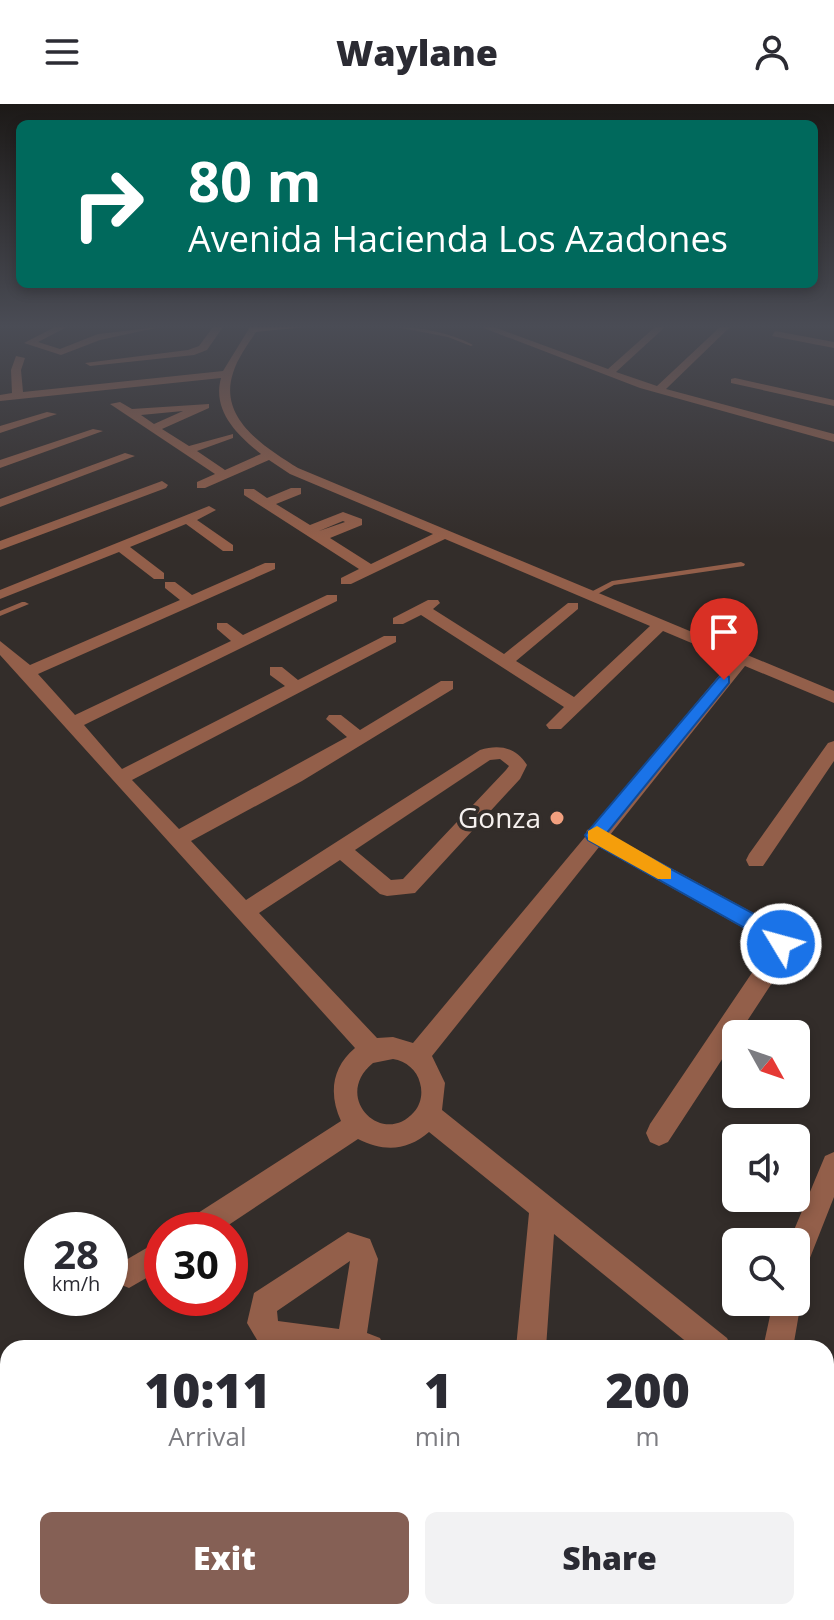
<!DOCTYPE html>
<html lang="en">
<head>
<meta charset="utf-8">
<style>
	:root { --surface:#fff; --page:#f2f2f3; --text:#2b2b33; --muted:#7c7c81; --accent:#856055 }
	body { margin:0; font-family:"Open Sans",sans-serif; background:var(--page); color:var(--text); height:100vh; display:flex; flex-direction:column; font-size:30px; white-space:nowrap }
	* { box-sizing:border-box; margin:0 }
	p { font-size:26px; color:var(--muted) }
	.icon { flex:none; width:44px; height:44px; fill:none; stroke:currentColor; stroke-width:2; stroke-linecap:round; stroke-linejoin:round }
	.map { position:relative; flex:1; overflow:hidden }
	.panel { position:absolute; left:0px; top:1236px; width:834px; height:280px; display:flex; flex-direction:column; background:var(--surface); border-radius:24px 24px 0 0; box-shadow:0 4px 12px #0003 }
	.panel>* { flex:none }
	.top-card { position:absolute; left:16px; top:16px; width:802px; height:168px; border-radius:12px; box-shadow:0 4px 12px #0003; background:#00695c; color:#fff; overflow:hidden }
	.needle { width:52px; rotate:130deg }
	.tools { position:absolute; left:722px; top:916px; display:grid; gap:16px }
	.tools a { display:grid; place-items:center; width:88px; height:88px; border-radius:12px; background:var(--surface); box-shadow:0 4px 12px #0003; font-size:40px }
	.speed { position:absolute; left:24px; top:1108px; display:flex; gap:16px; font-size:40px; font-weight:700; text-align:center }
	.speed>* { display:grid; place-content:center; width:104px; height:104px; border-radius:50%; background:var(--surface); box-shadow:0 4px 12px #0003; line-height:1 }
	.speed small { font-size:20px; font-weight:400 }
	.speed .limit { border:12px solid #d22; background:#fff; color:#111 }
	.pin { position:absolute; display:grid; place-items:center; width:68px; height:68px; color:#fff; margin:-82px -34px; border-radius:50% 50% 50% 0; rotate:-45deg; box-shadow:0 0 8px #0007 }
	.pin .icon { rotate:45deg }
	.me { position:absolute; width:88px; margin:-44px; rotate:307deg; stroke-linejoin:round; filter:drop-shadow(0 0 6px #0008) }
	.turn { display:flex; align-items:center; gap:28px; height:168px; padding:0 40px; font-size:36px }
	.turn .icon { width:104px; height:104px; stroke-width:2.5 }
	.turn b { display:block; font-size:56px; line-height:68px }
	.eta { display:flex; justify-content:space-evenly; align-items:center; height:136px; text-align:center }
	.eta b { font-size:48px; font-weight:800; line-height:56px }
	.primary-button { display:flex; gap:16px; margin-top:auto; padding:16px 40px }
	.primary-button a { flex:1; height:92px; border-radius:12px; background:var(--accent); color:#fff; font-size:32px; font-weight:800; line-height:92px; text-align:center }
	.primary-button a+a { background:var(--page); color:var(--text) }
	header { display:flex; justify-content:space-between; align-items:center; height:104px; padding:0 40px; background:var(--surface); font-size:36px; font-weight:800 }
	.map>svg:first-child { display:block }
</style>
</head>
<body>
<header><svg class="icon" aria-label="menu" viewBox="0 0 24 24"><path d="M4 6h16M4 12h16M4 18h16"/></svg>Waylane<svg class="icon" aria-label="person" viewBox="0 0 24 24"><circle cx="12" cy="8" r="4"/><path d="M4 21q1-7 8-7t8 7"/></svg></header>
<div class="map">
<svg width="834" height="1516" viewBox="0 0 834 1516">
	<rect width="100%" height="100%" fill="#332d2a"/>
	<g fill="none" stroke-linecap="round" stroke-linejoin="round">
		<path fill="#935f4a" fill-rule="evenodd" d="M396 223C421 223 451 229 473 241L471 242 448 233Z
			M741 458 745 460 744 462 614 481 594 492H588L587 490 612 477Z
			M22 498H25L29 500 0 512V507Z"/>
		<path fill="#935f4a" fill-rule="evenodd" d="M55 223H67L38 238 60 245 98 230 160 223 100 236 61 251 24 239Z
			M213 223H223L207 246 194 251 90 262 85 259 188 246 199 242Z
			M250 223 258 225C249 239 238 253 233 269 218 315 265 343 298 364L834 587V599L745 562 610 731 781 824 792 840 787 856 668 1038 659 1042 650 1038 646 1029 650 1020 770 842 765 836 599 743 432 952 445 979 442 1006 727 1234 732 1244H694L554 1130 546 1244H516L529 1109 429 1028C407 1047 384 1048 358 1035L221 1126H183L187 1116 341 1017C329 991 331 964 355 944L0 551V537L30 561 180 496 165 484V478H175L192 491 265 459H275V465L38 570 75 611 231 537 217 525V519H227L243 531 327 491H337V497L84 621 122 665 285 582 270 571V563H282L298 576 384 532H396V538L132 676 179 725 347 633 326 615 329 611H341L360 626 441 577H453V585L302 677 191 737 246 796 480 646C499 640 516 643 527 661L520 675 415 789 387 792 380 790 340 756 259 809 377 934 393 933 413 939 585 733 587 726 592 724 732 556 663 527 561 625H549L546 621 564 603 421 511 403 520H393V514L428 496H438L440 499 433 505 504 550 568 499H578V505L516 557 574 593 650 522 445 435 351 480H341V474L359 465 244 391V385H254L267 394 291 384H301V390L276 400 310 421 343 408 362 415V421L330 434 371 460 433 430 290 370 269 356 205 384H197V378L215 370 110 300 120 298 132 305 209 300V304L162 325 189 342 233 330V334L197 347 225 366 261 350C237 331 212 307 221 274L0 297V291L12 289 11 266 16 252 25 254 21 266 23 288 223 267ZM183 307 154 320 141 311ZM343 417 345 418 319 427ZM500 655 509 662 506 666 403 775 391 776 355 746 490 656ZM393 955C406 957 417 966 420 979 423 989 421 1000 414 1008 383 1044 331 993 373 959Z
			M481 223H494L608 265 655 223H665L616 268 657 282 720 223H730L666 285 834 330V338L640 284Z
			M775 227 834 238V244L772 232Z
			M735 274 834 296V302L731 279V275Z
			M47 308 57 310 0 329V322Z
			M93 325 103 327 0 364V356Z
			M125 349 135 352 0 403V395Z
			M162 377 168 381 166 384 0 446V437Z
			M209 402 216 406 197 416 233 441V447H223L186 420 130 443 164 469V475H154L119 448 0 495V486Z
			M834 637V657L763 762H749L746 756 749 750 828 639Z
			M834 1048V1093L806 1164 796 1168V1138H789L825 1052Z
			M348 1128 370 1135 378 1155 367 1229 380 1234 385 1244H266L260 1241 247 1219 254 1189ZM350 1157 339 1225 278 1217 277 1207Z
			M162 1135V1165L129 1184 119 1180 115 1170 119 1160Z
			M796 1187 801 1198 793 1244H763L773 1198H796Z
			M826 1309 834 1312V1344L826 1341Z"/>
		<path fill="#cb7857" fill-rule="evenodd" d="M250 223H306L253 228 248 225Z"/>
		<path fill="#fcaf90" fill-rule="evenodd" d="M0 1416 8 1418V1458L0 1456Z
			M334 1508H413L416 1516H338Z"/>
	</g>
	<linearGradient id="sky" x2="0" y2="1"><stop stop-color="#1c1917"/><stop offset="0.51" stop-color="#4a4c55"/><stop offset="1" stop-color="#4a4c55" stop-opacity="0"/></linearGradient>
	<rect width="834" height="435" fill="url(#sky)"/>
	<path fill="#1a73e8" stroke="#114b97" stroke-width="2" d="M724 571 729 573V579L606 730 780 824 791 840 781 849 766 836 588 736 585 731 719 573Z"/>
	<path fill="#f59e0b" d="M597 722 671 765V775H658L588 736V727Z"/>
	<circle fill="#f2a07f" stroke="#332d2a" stroke-width="3" cx="557" cy="714" r="8"/>
	<g text-anchor="middle" stroke-width="7" stroke-linejoin="round" paint-order="stroke">
		<g font-size="28" fill="#f6f1ef" stroke="#332d2a" text-anchor="end">
			<text x="541" y="724">Gonza</text>
		</g>
	</g>
</svg>
<div class="tools">
<a><svg class="needle" viewBox="-14 -14 28 28"><path d="M0-13l5 13h-10z" fill="#e53935"/><path d="M0 13l5-13h-10z" fill="#7c7c81"/></svg></a>
<a><svg class="icon" aria-label="sound" viewBox="0 0 24 24"><path d="M4 9h4l5-4v14l-5-4H4zM17 9q2 3 0 6"/></svg></a>
<a><svg class="icon" aria-label="search" viewBox="0 0 24 24"><circle cx="10" cy="10" r="6"/><path d="M15 15l6 6"/></svg></a>
</div>
<div class="speed"><div>28<small>km/h</small></div><div class="limit">30</div></div>
<div class="pin" style="left:724px;top:576px;background:#d93025"><svg class="icon" aria-label="arrive" viewBox="0 0 24 24"><path d="M6 21V4h12l-3 4 3 4H6"/></svg></div>
<svg class="me" style="left:781px;top:840px" viewBox="-20 -20 40 40"><circle r="17" fill="#1a73e8" stroke="#fff" stroke-width="3"/><path d="M0-11L8 9 0 5-8 9z" fill="#fff"/></svg>
<div class="top-card">
<div class="turn"><svg class="icon" aria-label="right" viewBox="0 0 24 24"><path d="M7 20v-9h11M14 6l5 5-5 5"/></svg><div><b>80 m</b>Avenida Hacienda Los Azadones</div></div>
</div>
<section class="panel">
<div class="eta">
<div><b>10:11</b><p>Arrival</p></div>
<div><b>1</b><p>min</p></div>
<div><b>200</b><p>m</p></div>
</div>
<div class="primary-button"><a>Exit</a><a>Share</a></div>
</section>
</div>
</body>
</html>
